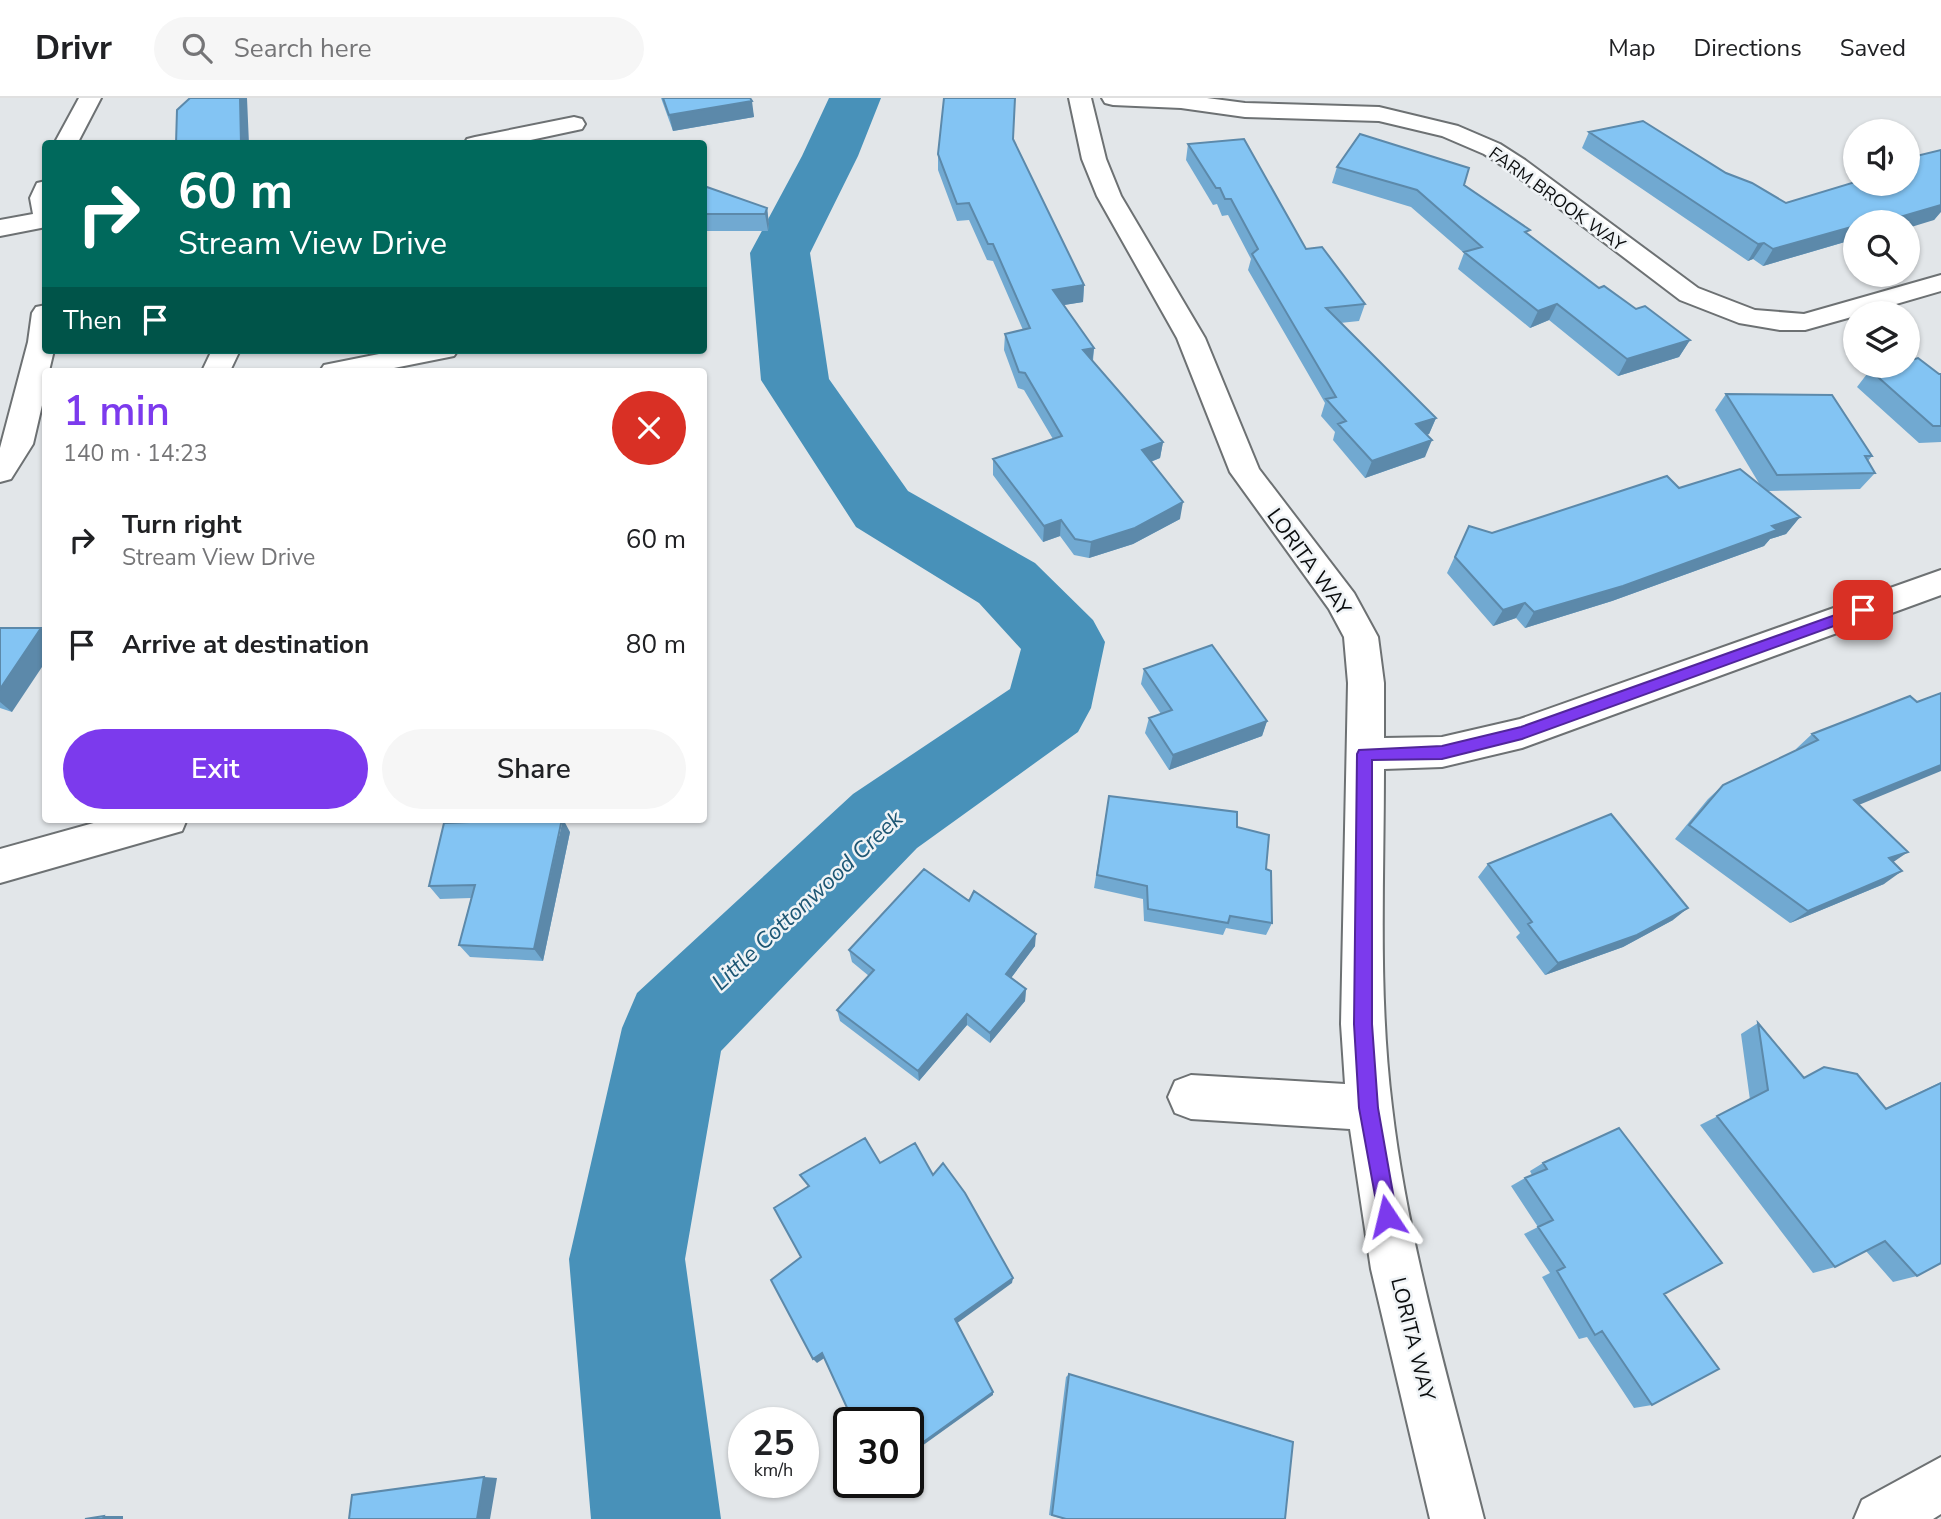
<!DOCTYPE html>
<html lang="en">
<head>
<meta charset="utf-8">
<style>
	:root { --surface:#fff; --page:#f6f6f6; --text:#202124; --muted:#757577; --line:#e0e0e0; --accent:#7c3aed }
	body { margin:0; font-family:"Nunito Sans",sans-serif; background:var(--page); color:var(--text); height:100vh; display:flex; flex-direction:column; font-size:26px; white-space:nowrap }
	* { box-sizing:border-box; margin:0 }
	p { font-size:23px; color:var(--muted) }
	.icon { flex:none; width:38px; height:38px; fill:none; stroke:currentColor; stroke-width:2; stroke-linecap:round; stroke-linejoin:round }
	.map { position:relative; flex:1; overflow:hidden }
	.side { position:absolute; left:42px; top:270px; width:665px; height:455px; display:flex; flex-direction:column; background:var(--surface); border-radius:7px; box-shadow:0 2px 5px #0004 }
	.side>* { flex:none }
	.hud { position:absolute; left:42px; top:42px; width:665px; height:214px; border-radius:7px; box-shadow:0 2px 5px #0004; background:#00695c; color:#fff; overflow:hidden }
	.fabs { position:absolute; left:1843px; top:21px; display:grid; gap:14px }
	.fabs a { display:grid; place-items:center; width:77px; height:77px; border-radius:50%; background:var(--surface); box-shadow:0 2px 5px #0004; font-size:35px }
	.speed { position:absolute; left:728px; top:1309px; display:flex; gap:14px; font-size:35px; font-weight:700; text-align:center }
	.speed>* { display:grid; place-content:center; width:91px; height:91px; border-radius:50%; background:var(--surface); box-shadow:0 2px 5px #0004; line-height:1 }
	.speed small { font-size:18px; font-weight:400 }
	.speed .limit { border:4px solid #111; border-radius:10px; background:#fff; color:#111 }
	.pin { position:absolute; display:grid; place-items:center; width:60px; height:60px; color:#fff; margin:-30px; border-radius:14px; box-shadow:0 4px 10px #0006 }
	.me { position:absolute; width:77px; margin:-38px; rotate:350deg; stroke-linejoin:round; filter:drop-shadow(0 0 5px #0008) }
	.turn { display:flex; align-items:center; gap:24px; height:147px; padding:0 21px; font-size:32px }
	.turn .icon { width:91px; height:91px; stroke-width:2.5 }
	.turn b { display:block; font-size:49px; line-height:60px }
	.then { display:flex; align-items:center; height:66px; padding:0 21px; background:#0003; gap:14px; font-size:26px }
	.round { display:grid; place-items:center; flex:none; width:74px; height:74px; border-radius:37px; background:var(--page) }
	.head { display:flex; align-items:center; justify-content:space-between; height:119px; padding:0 21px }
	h1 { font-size:42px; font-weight:600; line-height:52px; color:var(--accent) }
	.action { display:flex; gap:14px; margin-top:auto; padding:14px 21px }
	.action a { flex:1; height:80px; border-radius:42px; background:var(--accent); color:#fff; font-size:28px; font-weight:600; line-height:80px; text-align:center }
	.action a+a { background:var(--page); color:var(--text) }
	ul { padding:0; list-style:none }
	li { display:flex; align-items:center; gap:21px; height:105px; padding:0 21px }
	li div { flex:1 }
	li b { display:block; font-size:26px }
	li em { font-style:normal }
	header { display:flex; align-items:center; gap:42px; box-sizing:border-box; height:98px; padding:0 35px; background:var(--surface); border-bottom:2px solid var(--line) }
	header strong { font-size:33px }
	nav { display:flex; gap:38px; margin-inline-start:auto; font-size:24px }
	.search { width:490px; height:63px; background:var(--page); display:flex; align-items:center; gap:18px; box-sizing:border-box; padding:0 24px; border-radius:38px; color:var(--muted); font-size:26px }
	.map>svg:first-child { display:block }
</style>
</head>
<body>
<header>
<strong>Drivr</strong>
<div class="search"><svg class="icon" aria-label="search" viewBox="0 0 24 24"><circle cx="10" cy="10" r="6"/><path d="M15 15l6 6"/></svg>Search here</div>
<nav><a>Map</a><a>Directions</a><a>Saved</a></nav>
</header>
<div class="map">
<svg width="1941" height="1421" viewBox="0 0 1941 1421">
	<rect width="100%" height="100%" fill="#e2e6e9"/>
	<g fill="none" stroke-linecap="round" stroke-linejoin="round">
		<path fill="#4891b9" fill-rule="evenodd" d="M829 0H881L858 58 810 155 829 281 908 393 1035 465 1093 522 1105 544 1091 610 1078 634 917 750 721 953 685 1161 721 1421H591L569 1161 622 930 637 895 853 696 1010 591 1021 551 979 505 856 429 761 282 750 155 802 58Z"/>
		<g stroke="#6d7173" stroke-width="4">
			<path id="minor" d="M79 0H101L77 46H54Z
				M1069 0H1091L1106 61 1121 98 1205 240 1259 371 1354 495 1378 539 1384 585V640L1442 639 1520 621 1941 472V497L1522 650 1442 669 1384 671C1384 783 1378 897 1392 1009 1408 1147 1450 1286 1484 1421H1430L1371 1171 1350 1031 1191 1021 1175 1015 1168 999 1175 983 1191 977 1345 986 1341 926 1348 585 1344 539 1329 511 1230 374 1177 240 1097 98 1082 61Z
				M1102 0H1207L1245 5 1379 9 1458 28 1500 46 1525 62 1698 190 1755 212 1804 216 1941 177V193L1865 215H1855V218L1805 232H1780L1739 225 1680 202 1509 72 1484 56 1442 38 1379 23 1245 19 1181 10 1113 7 1105 5Z
				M574 19 582 21 585 26 582 31 512 46H464L467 41 475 39Z
				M46 83V129L0 138V122L33 116 30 100 37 85Z
				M46 207V252H54L49 273H46V290L33 346 11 381 0 384V350L28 244 32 215 36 209Z
				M212 252H240L230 273H202Z
				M399 252H458L454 258 379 273H320L324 267Z
				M108 721H187L182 733 0 785V751Z
				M1941 1359V1416L1933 1421H1854L1862 1402Z"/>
		</g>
		<use href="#minor" fill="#fff" fill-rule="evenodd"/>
	</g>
	<path fill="#71a9d1" d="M661 0H750L754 19 673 33Z
		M1589 34 1726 75 1786 105 1940 114 1934 122 1908 124H1855V141L1763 168 1753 161 1748 163 1582 50Z
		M1013 41 1084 187 1083 204 1063 207 1094 250 1093 263 1163 344 1160 360 1151 364 1180 421 1133 446 1089 460 1074 457 1060 438 1043 444 993 377V361L1053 341 1024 292 1018 290 1004 252 1005 236 1023 232 993 163 987 162 969 122 957 123 938 72V56Z
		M1188 46 1306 151 1365 206 1359 223 1340 225 1436 320 1429 336 1427 337 1425 359 1365 380 1333 342 1335 334 1321 318 1325 305 1248 172 1251 161 1228 117 1222 118 1217 106 1213 107 1186 62Z
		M1337 69 1464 87 1599 190 1690 242 1679 259 1618 278 1549 222 1530 230 1458 171 1464 155 1411 109 1332 85Z
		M704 88 767 110 769 126 768 133H704Z
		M1870 272 1941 276V344L1919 345 1857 289Z
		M1726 296 1872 358 1868 363 1875 375 1860 391 1768 393 1800 419 1786 436 1770 441 1764 448 1612 503 1525 530 1516 520 1493 528 1447 475 1469 428 1492 435 1679 390 1760 387 1715 312Z
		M0 530 12 614 0 610Z
		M1144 571 1267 623 1262 638 1169 672 1145 635 1149 620 1161 616 1141 586Z
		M1910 598 1859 707 1893 764 1884 786 1790 825 1675 741 1708 701 1723 687 1797 652 1796 651 1812 636Z
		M1109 698 1237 729 1266 771 1272 825 1266 837 1226 830 1223 837 1144 823 1143 801 1094 790Z
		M570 734 543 863 470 859 459 847 471 800 440 801 429 788Z
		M1488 766 1673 822 1623 849 1545 877 1516 839 1520 835 1478 779Z
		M969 803 1035 848 1011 880 1026 891 1025 903 990 945 967 927 919 983 840 923 837 912 869 878 852 864 849 852Z
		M1758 925 1804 980 1886 1010 1941 984V1165L1917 1178 1893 1184 1866 1153 1835 1169 1813 1175 1700 1027 1750 1002 1741 936Z
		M1543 1065 1664 1196 1652 1307 1634 1310 1587 1239 1579 1241 1542 1179 1550 1175 1524 1136 1538 1129 1511 1088 1525 1080 1532 1077 1530 1073Z
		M1069 1276 1064 1421 1049 1417 1066 1279Z"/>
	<path fill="#5c89aa" d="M240 0H247L249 46H241Z
		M752 3 754 19 673 33 669 17Z
		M1941 101V114L1934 122 1908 130V124H1891L1893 121Z
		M767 110 769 126 768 133 765 116Z
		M1889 118 1884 124H1867Z
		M1855 128V141L1763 168 1773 151Z
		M1764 145 1753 161 1748 163 1758 146Z
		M1084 187 1083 204 1052 209 1053 192Z
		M1557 206 1549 222 1530 230 1538 213Z
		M1690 242 1679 259 1618 278 1627 261Z
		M1094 250 1092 266 1083 252Z
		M1436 320 1429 336 1410 342 1416 326Z
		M1432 342 1425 359 1365 380 1372 363Z
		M1163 344 1160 360 1139 368 1142 352Z
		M1183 404 1180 421 1133 446 1089 460 1091 444Z
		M1800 419 1786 436 1770 441 1764 448 1612 503 1525 530 1534 514 1772 428Z
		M1061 422 1060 438 1043 444 1044 428Z
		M1525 505 1516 520 1493 528 1503 512Z
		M41 530 46 534V563L12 614 0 604V591Z
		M1267 623 1262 638 1169 672 1173 657Z
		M1941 667V673L1837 716 1854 702Z
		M563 721 570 734 543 863 534 851Z
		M1908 754 1889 767V760Z
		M1902 773 1884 786 1790 825 1808 813Z
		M1688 810 1673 822 1623 849 1545 877 1558 865Z
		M1036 836 1035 848 1005 888 1006 876Z
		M1026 891 1025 903 990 945V935Z
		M967 916V927L919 983 918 973Z
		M1013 1180 1012 1185 956 1226 955 1221Z
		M822 1255 826 1259 817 1265 813 1261Z
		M993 1294V1297L908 1358V1355Z
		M484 1379 497 1380 490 1421H477Z
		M104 1418H123V1421H103Z"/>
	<path fill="#83c4f3" stroke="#5c89aa" stroke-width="2" d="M190 0H240L241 46H176L177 12Z
		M663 0H750L752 3 669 17Z
		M944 0H1015L1013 41 1084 187 1053 192 1094 250 1083 252 1163 344 1142 352 1183 404 1135 430 1091 444 1075 441 1061 422 1044 428 993 361 1062 338 1025 275 1019 274 1005 236 1030 230 993 146H988L969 105 957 106 938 56Z
		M1643 23 1726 75 1752 85 1786 105 1855 84V86H1908V60L1941 52V107L1893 121 1889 118 1867 124H1855V128L1773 151 1764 145 1758 146 1589 34Z
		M1360 36 1469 70 1464 87 1530 132 1525 134 1599 190 1604 188 1636 211 1645 208 1690 242 1627 261 1557 206 1538 213 1464 154 1482 149 1417 92 1337 69Z
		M1244 41 1306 151 1322 149 1365 206 1326 210 1436 320 1416 326 1432 342 1372 363 1338 326 1346 323 1326 301 1336 299 1252 156 1258 151 1231 101H1225L1220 90H1216L1188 46Z
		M704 88 767 110 765 116H704Z
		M1918 260 1939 276H1941V328H1933L1870 272 1887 268H1908V263Z
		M1726 296 1832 297 1872 358H1865L1875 375 1777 377Z
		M1740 371 1800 419 1772 428 1777 432 1623 488 1534 514 1525 505 1503 512 1455 459 1469 428 1492 435 1667 378 1679 390Z
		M0 530H41L0 591Z
		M1212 547 1267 623 1173 657 1149 620 1172 612 1144 571Z
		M1941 595V667L1854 702 1908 754 1889 760 1902 773 1808 813 1689 727 1723 687 1818 642 1812 636 1910 598 1917 604Z
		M1109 698 1237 714V729L1269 737 1266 771 1271 773 1272 825 1230 818 1228 825 1148 811 1147 788 1097 777Z
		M1611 716 1688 810 1637 837 1558 865 1528 826 1532 824 1488 766Z
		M547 721H562L534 851 459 847 475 787 429 788 444 725Z
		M924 771 969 803 974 793 1036 836 1006 876 1026 891 990 935 967 916 918 973 837 912 874 872 849 852Z
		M1758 925 1804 980 1824 969 1857 976 1886 1011 1941 985V1165L1917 1178 1885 1143 1835 1169 1717 1018 1768 992Z
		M1619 1030 1722 1165 1664 1196 1719 1271 1652 1307 1602 1233 1595 1237 1557 1173 1565 1169 1538 1129 1553 1122 1525 1080 1547 1071 1543 1065Z
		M865 1040 880 1065 915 1045 933 1077 943 1065 965 1095 1013 1180 955 1221 993 1294 908 1355V1325H854L822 1255 813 1261 771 1182 801 1159 774 1110 809 1088 800 1077Z
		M1069 1276 1293 1344 1285 1421H1066L1052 1417Z
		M484 1379 477 1421H349L352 1397Z
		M104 1418 103 1421H85Z"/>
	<path fill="#7c3aed" stroke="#51269a" stroke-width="2" d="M1863 507 1867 508V516L1522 641 1442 661 1372 662V926L1378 1010 1397 1118 1394 1125 1387 1127 1380 1125 1359 1010 1354 926 1357 656 1359 652 1442 648 1521 629Z"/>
	<g text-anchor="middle" stroke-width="5" stroke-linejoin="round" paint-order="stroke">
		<g font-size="18" fill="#0b0d0e" stroke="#eff3f6">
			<text transform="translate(1557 101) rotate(36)" y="6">FARM BROOK WAY</text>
		</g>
		<g font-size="21" fill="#0b0d0e" stroke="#eff3f6">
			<text transform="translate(1309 464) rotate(54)" y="7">LORITA WAY</text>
			<text transform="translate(1413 1241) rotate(76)" y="7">LORITA WAY</text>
		</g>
		<g font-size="23" font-style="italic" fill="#1d5673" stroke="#eff3f6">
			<text transform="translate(807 802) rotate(-43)" y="8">Little Cottonwood Creek</text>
		</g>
	</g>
</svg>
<div class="fabs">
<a><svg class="icon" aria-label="sound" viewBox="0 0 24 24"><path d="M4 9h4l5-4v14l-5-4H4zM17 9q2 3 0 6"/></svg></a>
<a><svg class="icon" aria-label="search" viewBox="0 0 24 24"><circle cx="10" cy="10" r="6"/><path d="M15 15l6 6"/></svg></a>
<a><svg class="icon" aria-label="layers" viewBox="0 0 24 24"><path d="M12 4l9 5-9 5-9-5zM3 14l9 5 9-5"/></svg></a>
</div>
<div class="speed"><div>25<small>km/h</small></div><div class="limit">30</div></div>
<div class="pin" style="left:1863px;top:512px;background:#d93025"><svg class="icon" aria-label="arrive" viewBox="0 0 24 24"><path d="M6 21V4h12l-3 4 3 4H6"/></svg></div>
<svg class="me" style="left:1387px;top:1118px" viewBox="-20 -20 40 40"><path d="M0-17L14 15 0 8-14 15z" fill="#7c3aed" stroke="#fff" stroke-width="4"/></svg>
<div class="hud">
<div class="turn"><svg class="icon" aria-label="right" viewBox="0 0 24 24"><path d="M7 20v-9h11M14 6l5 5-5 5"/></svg><div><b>60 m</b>Stream View Drive</div></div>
<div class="then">Then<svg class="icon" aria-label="arrive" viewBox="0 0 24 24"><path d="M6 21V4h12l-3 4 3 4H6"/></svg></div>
</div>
<section class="side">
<div class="head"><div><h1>1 min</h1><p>140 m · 14:23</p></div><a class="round" style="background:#d93025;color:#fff"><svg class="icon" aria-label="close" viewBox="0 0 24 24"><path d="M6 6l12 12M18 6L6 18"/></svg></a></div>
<ul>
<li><svg class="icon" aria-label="right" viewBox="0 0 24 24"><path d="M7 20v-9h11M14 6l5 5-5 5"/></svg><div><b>Turn right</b><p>Stream View Drive</p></div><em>60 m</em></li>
<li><svg class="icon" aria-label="arrive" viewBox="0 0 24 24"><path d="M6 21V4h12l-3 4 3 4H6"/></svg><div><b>Arrive at destination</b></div><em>80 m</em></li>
</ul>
<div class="action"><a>Exit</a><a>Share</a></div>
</section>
</div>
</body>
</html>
